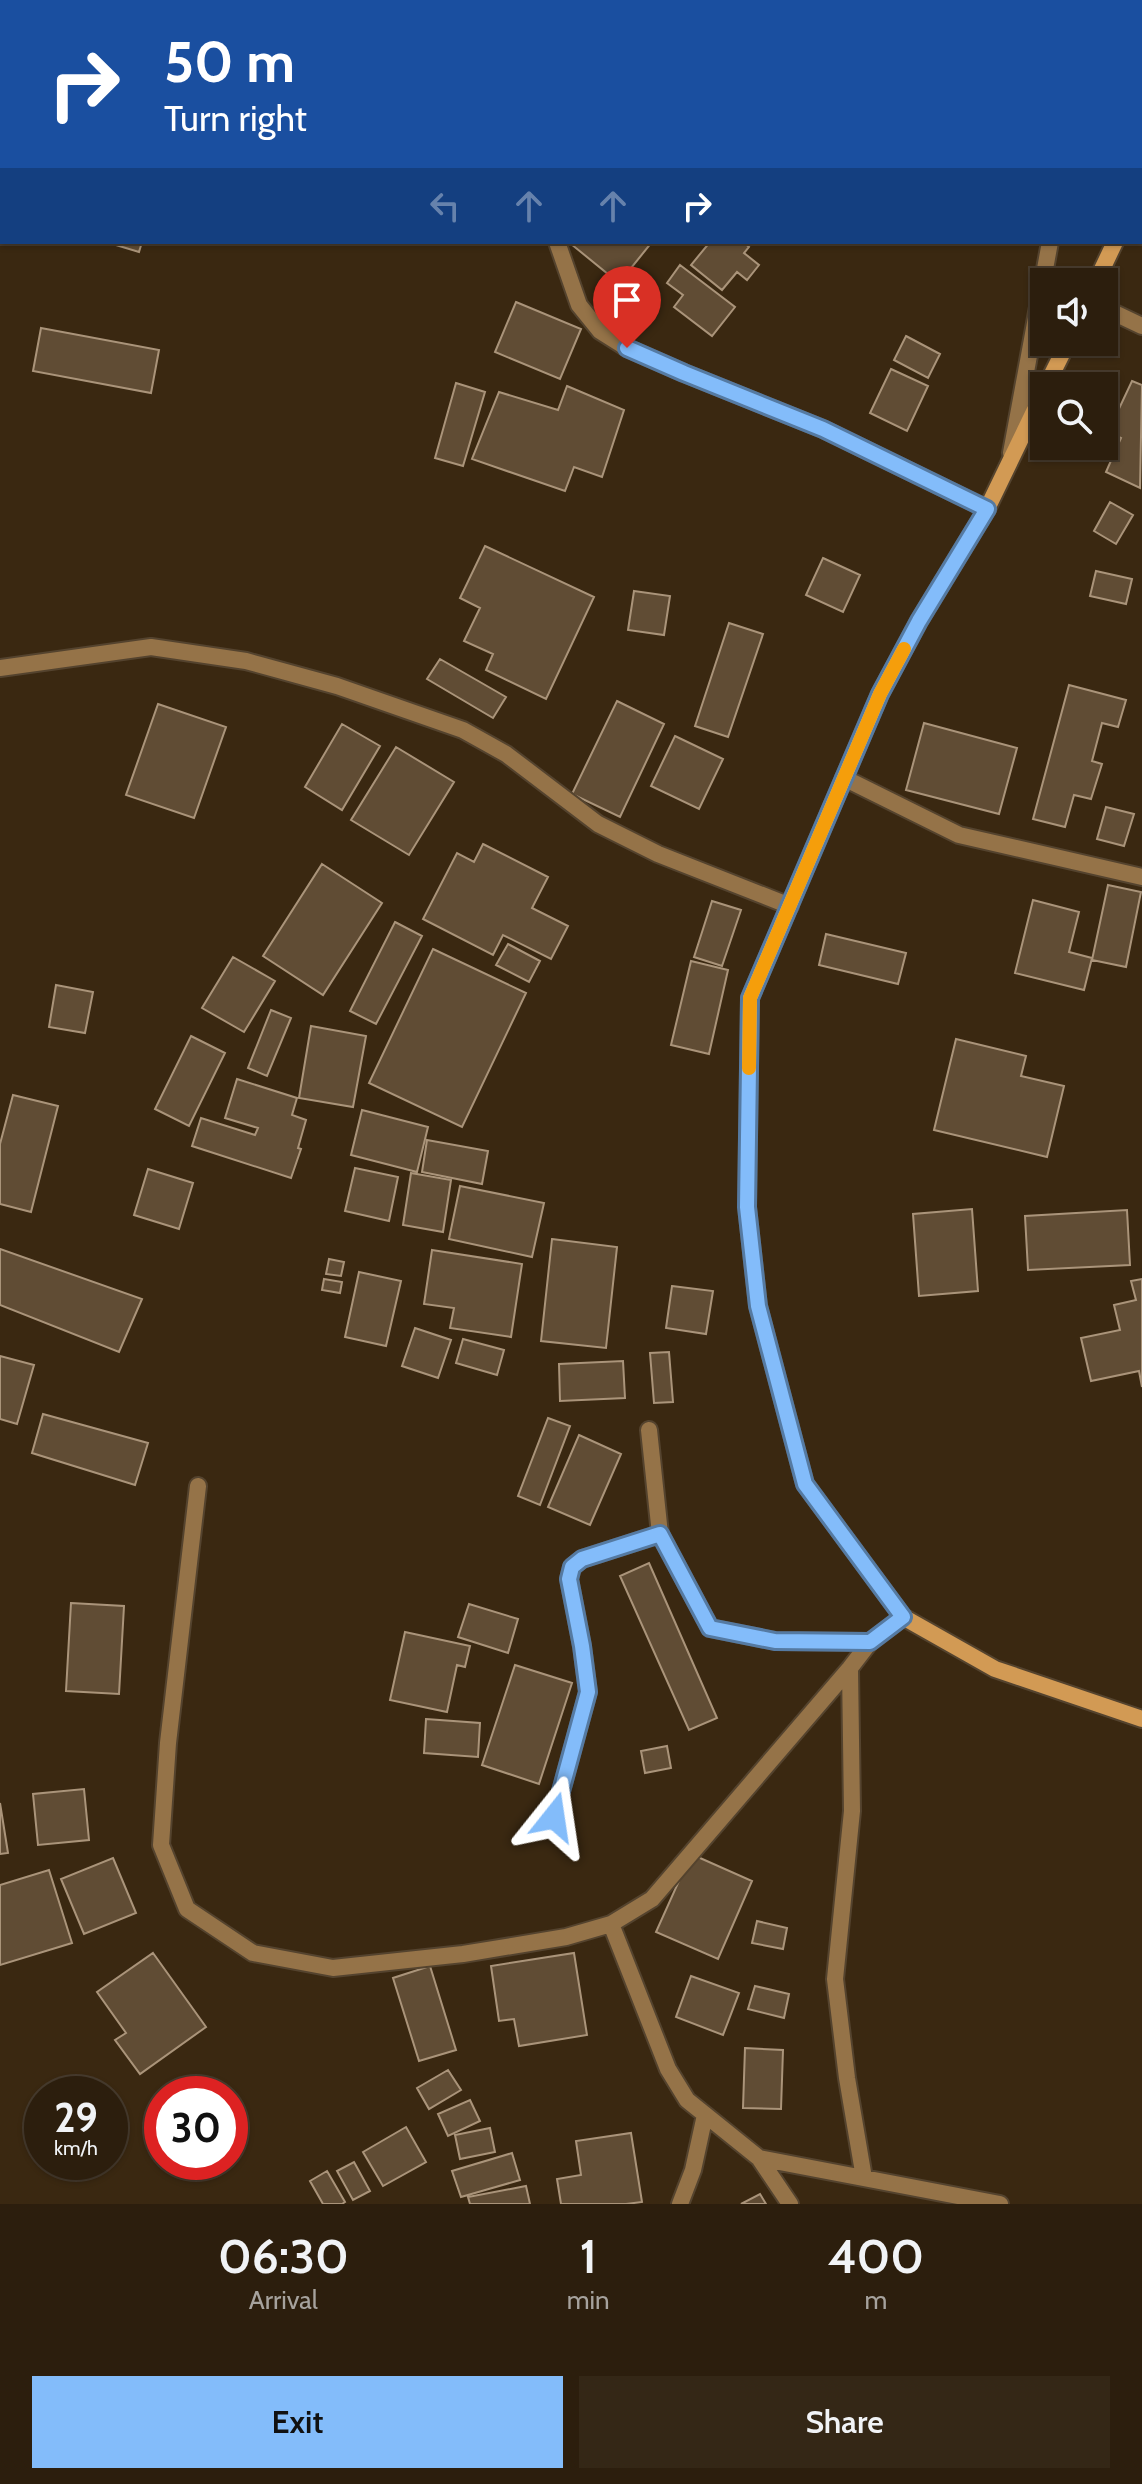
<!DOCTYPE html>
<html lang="en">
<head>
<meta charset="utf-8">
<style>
	:root { --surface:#2c1e0d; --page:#342716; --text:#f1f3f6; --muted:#a6a29d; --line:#483c2e; --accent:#83bcfa }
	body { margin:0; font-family:Cabin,sans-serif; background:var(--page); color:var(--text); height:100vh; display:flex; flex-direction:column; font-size:30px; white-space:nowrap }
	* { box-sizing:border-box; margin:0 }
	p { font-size:26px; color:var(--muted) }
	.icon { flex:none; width:44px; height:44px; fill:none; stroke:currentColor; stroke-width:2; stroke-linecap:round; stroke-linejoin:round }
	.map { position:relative; height:2204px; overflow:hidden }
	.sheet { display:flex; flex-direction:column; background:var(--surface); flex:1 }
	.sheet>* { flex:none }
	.guide { position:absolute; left:0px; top:0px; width:1142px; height:244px; box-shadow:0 2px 6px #0004,0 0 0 2px var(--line); background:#1a4fa0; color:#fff; overflow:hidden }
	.fabs { position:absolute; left:1030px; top:268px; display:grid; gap:16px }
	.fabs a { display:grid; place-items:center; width:88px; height:88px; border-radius:0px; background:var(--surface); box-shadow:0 2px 6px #0004,0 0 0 2px var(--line); font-size:40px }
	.speed { position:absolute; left:24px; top:2076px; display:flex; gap:16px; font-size:40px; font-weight:700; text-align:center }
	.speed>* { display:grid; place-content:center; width:104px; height:104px; border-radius:50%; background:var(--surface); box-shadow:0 2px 6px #0004,0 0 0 2px var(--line); line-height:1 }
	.speed small { font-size:20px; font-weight:400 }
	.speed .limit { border:12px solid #d22; background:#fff; color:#111 }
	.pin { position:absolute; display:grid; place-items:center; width:68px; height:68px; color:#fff; margin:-82px -34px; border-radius:50% 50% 50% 0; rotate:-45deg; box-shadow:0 0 8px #0007 }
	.pin .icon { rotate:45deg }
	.me { position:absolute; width:88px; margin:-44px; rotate:15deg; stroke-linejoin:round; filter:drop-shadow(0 0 6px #0008) }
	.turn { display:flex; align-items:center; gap:28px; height:168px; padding:0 32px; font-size:36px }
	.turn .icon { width:104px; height:104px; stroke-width:2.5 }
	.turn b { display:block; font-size:56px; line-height:68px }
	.lanes { display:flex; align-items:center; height:76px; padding:0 32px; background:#0003; justify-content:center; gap:40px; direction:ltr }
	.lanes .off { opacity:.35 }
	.eta { display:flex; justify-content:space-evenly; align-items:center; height:136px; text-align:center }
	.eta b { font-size:48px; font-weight:600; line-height:56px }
	.primary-button { display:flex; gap:16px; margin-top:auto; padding:16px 32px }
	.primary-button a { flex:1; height:92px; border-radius:0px; background:var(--accent); color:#111; font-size:32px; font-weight:600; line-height:92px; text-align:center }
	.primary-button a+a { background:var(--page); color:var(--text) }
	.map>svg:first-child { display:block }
</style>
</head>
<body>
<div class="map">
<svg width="1142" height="2204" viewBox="0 0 1142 2204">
	<rect width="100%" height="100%" fill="#3a2811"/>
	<path fill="#604c34" stroke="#aa947a" stroke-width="2" d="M76 0H145L150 2H75Z
		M500 0H566L565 2H499Z
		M1021 0H1087L1086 2H1020Z
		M106 242H142L139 252Z
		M573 242H652L619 283 571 244Z
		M710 242H743L749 247 744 253 759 265 747 280 737 272 722 290 691 265Z
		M680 265 735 307 712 336 674 307 683 295 667 283Z
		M516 302 581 329 560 379 495 352Z
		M41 328 159 350 151 393 33 371Z
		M906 336 940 354 928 378 894 360Z
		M891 369 928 386 907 431 870 413Z
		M1132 381 1142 385 1140 488 1106 472 1121 438 1108 432Z
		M456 383 485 392 463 466 435 458Z
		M567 386 624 410 602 477 574 467 565 491 472 459 499 392 558 410Z
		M1110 502 1133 515 1116 544 1094 531Z
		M485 546 594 597 546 699 486 670 493 654 464 641 480 608 460 598Z
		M823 558 860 575 843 612 806 595Z
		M1096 571 1132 579 1126 604 1090 596Z
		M634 591 670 596 664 635 628 630Z
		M729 623 763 634 728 737 695 726Z
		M440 659 506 697 493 718 427 679Z
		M1069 685 1126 700 1118 727 1102 723 1092 761 1102 764 1091 799 1074 795 1065 827 1033 819Z
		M617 701 664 724 620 817 572 794Z
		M158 704 226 727 194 818 126 795Z
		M924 723 1017 748 999 814 906 790Z
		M342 724 380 746 342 810 305 787Z
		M675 736 723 759 699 809 651 786Z
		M396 747 454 782 409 855 351 820Z
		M1106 807 1134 814 1124 846 1097 839Z
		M483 844 548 877 532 908 568 926 551 959 503 935 493 955 423 919 457 853 474 862Z
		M322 864 382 903 323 995 263 956Z
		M1108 885 1141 892 1126 967 1092 960Z
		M1033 900 1079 912 1069 952 1092 958 1084 990 1015 973Z
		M712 901 741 910 722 966 694 957Z
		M395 922 422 936 376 1024 350 1011Z
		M826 934 906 953 898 984 819 965Z
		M508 944 540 961 529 982 496 965Z
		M433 949 526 993 462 1127 369 1083Z
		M233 957 275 981 244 1032 202 1008Z
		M691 961 728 970 709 1054 671 1045Z
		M56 985 93 992 85 1033 49 1027Z
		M271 1010 291 1018 267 1076 248 1068Z
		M311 1026 366 1036 353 1107 299 1098Z
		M191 1036 225 1053 189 1126 155 1109Z
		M956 1039 1026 1056 1021 1076 1064 1086 1047 1157 934 1130Z
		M237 1079 297 1098 292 1115 306 1120 298 1148 301 1149 291 1178 192 1146 201 1118 255 1135 258 1128 225 1118Z
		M13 1095 58 1106 31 1212 0 1204V1144Z
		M362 1110 428 1127 417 1172 351 1155Z
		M427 1140 488 1151 482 1184 422 1172Z
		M355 1168 398 1177 389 1221 345 1211Z
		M148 1169 193 1183 179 1229 134 1215Z
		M411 1173 451 1180 443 1232 403 1225Z
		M460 1186 544 1203 532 1257 449 1239Z
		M972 1209 978 1291 919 1296 913 1214Z
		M1127 1210 1130 1265 1028 1270 1025 1216Z
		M552 1239 617 1247 606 1348 541 1341Z
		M0 1249 142 1299 119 1352 0 1305Z
		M432 1250 522 1264 511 1337 450 1328 454 1308 424 1304Z
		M329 1259 344 1262 341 1276 326 1274Z
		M359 1272 401 1281 386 1346 345 1337Z
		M324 1279 342 1282 340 1293 322 1290Z
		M1142 1279V1387L1139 1371 1091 1381 1081 1338 1120 1330 1114 1305 1136 1300 1131 1281Z
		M672 1286 713 1291 706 1334 666 1328Z
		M415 1328 451 1340 438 1378 402 1366Z
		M463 1339 504 1350 497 1375 456 1363Z
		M669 1352 673 1402 654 1403 650 1353Z
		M0 1356 34 1365 17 1424 0 1419Z
		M623 1361 625 1398 560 1401 559 1364Z
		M43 1414 148 1443 135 1485 32 1453Z
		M548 1418 570 1426 540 1505 518 1496Z
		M579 1435 621 1454 590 1525 548 1507Z
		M649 1563 717 1718 689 1730 620 1576Z
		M71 1603 124 1606 119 1694 66 1691Z
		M469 1604 518 1619 508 1653 458 1637Z
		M405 1632 470 1646 465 1667 457 1665 447 1712 390 1700Z
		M515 1665 572 1683 539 1784 482 1765Z
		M426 1719 480 1723 478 1757 424 1753Z
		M667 1746 671 1768 645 1773 641 1751Z
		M84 1789 89 1840 38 1845 33 1794Z
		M0 1803 8 1853 0 1854Z
		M691 1854 752 1881 718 1959 656 1932Z
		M113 1858 136 1913 84 1934 61 1879Z
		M49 1870 72 1943 0 1965V1885Z
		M757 1921 787 1928 783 1949 752 1943Z
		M153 1953 206 2027 140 2074 115 2040 126 2033 97 1992Z
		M574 1953 587 2035 519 2046 514 2019 499 2021 491 1966Z
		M430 1966 456 2050 419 2061 393 1978Z
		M691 1976 739 1993 723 2035 676 2017Z
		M755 1986 789 1994 784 2018 748 2009Z
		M745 2048 783 2050 781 2109 743 2108Z
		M448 2070 461 2090 429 2109 417 2088Z
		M470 2100 480 2121 448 2136 438 2114Z
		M406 2127 426 2162 383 2186 363 2152Z
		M490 2128 495 2152 460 2159 455 2135Z
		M631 2133 642 2202 626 2204H561L557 2179 581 2175 576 2141Z
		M512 2153 520 2180 461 2197 452 2171Z
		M354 2162 370 2191 353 2200 337 2171Z
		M327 2171 345 2202 342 2204H323L310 2181Z
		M526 2186 530 2204H470L468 2197Z
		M760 2194 766 2204H741Z"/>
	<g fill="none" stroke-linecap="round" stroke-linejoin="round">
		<g stroke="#54432e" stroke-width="20">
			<path id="street" d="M293 0 297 2
				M37 2 38 0
				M1116 2 1117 0
				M557 242 579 305 600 331 627 348 684 373 823 429 987 509
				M1104 308 1142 326
				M1011 453 1050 242
				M0 668 151 647 246 661 337 686 463 730 506 754 598 824 658 854 790 906
				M844 778 959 835 1142 877
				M649 1430 660 1534 710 1628 775 1641 870 1642
				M198 1486 168 1743 161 1845 187 1909 253 1953 333 1968 463 1954 566 1937 611 1924 652 1899 850 1668 870 1642 903 1617
				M850 1668 852 1811 835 1979 847 2078 864 2178
				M554 1817 588 1692 582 1646 569 1579 572 1567 582 1559 660 1534
				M611 1924 668 2069 687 2100 759 2158 790 2204
				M759 2158 1000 2204
				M680 2204 693 2170 705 2115"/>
		</g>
		<g stroke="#54432e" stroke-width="20">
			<path id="secondary" d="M1140 188 1142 183
				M1096 282 1115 242
				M1046 386 1068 342
				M1044 391 987 509 919 621 880 694 750 998 747 1207 758 1306 805 1484 903 1617 995 1669 1142 1719"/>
		</g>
		<use href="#street" stroke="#957348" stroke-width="16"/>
		<use href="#secondary" stroke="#d29a54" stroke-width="16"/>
	</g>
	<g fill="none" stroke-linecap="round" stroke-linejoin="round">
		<g stroke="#557aa2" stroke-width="20">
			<path id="route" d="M554 1817 588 1692 582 1646 569 1579 572 1567 582 1559 660 1534 710 1628 775 1641 870 1642 903 1617 805 1484 758 1306 747 1207 750 998 880 694 919 621 987 509 823 429 684 373 627 348"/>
		</g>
		<use href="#route" stroke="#83bcfa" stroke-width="14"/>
		<path stroke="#f59e0b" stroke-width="14" d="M749 1068 750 998 880 694 904 649"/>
	</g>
</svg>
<div class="fabs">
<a><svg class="icon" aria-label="sound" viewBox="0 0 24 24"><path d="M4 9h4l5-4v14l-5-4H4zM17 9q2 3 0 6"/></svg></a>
<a><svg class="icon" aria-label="search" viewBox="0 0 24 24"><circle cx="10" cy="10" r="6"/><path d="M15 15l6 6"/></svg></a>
</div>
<div class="speed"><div>29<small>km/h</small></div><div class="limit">30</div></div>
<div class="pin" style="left:627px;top:348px;background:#d93025"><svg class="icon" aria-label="arrive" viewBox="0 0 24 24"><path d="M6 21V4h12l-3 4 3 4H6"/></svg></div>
<svg class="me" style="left:554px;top:1817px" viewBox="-20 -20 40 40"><path d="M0-17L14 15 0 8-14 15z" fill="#83bcfa" stroke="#fff" stroke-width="4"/></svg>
<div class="guide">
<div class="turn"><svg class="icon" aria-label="right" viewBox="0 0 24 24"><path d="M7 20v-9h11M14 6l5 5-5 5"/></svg><div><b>50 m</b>Turn right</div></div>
<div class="lanes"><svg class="icon off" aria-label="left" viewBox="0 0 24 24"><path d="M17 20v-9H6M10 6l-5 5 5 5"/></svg><svg class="icon off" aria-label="ahead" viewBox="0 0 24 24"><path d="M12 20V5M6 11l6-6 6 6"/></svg><svg class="icon off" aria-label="ahead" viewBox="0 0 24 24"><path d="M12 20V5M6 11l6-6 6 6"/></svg><svg class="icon" aria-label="right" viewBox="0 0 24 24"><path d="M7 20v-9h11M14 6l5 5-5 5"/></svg></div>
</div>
</div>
<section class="sheet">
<div class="eta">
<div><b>06:30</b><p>Arrival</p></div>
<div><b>1</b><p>min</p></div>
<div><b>400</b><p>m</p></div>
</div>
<div class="primary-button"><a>Exit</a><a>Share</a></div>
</section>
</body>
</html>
